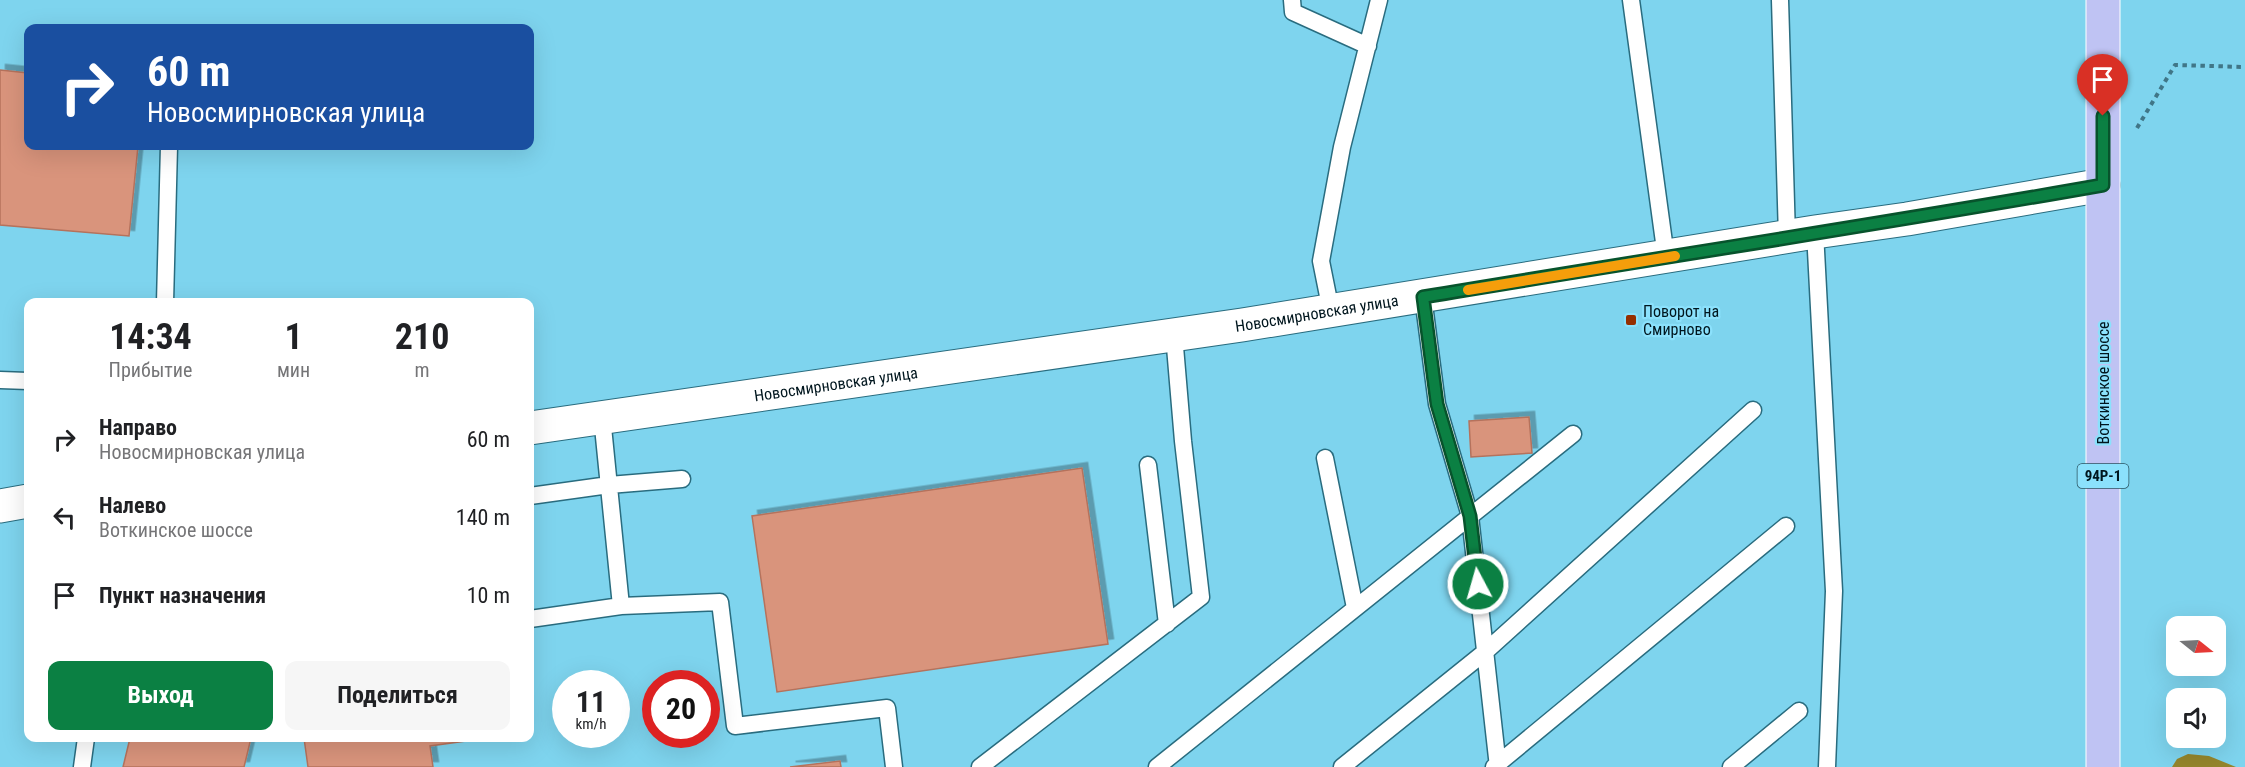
<!DOCTYPE html>
<html lang="ru">
<head>
<meta charset="utf-8">
<style>
	:root { --surface:#fff; --page:#f6f6f6; --text:#202124; --muted:#757577; --accent:#0b8043 }
	body { margin:0; font-family:"Roboto Condensed",sans-serif; background:var(--page); color:var(--text); height:100vh; display:flex; flex-direction:column; font-size:22px; white-space:nowrap }
	* { box-sizing:border-box; margin:0 }
	p { font-size:20px; color:var(--muted) }
	.icon { flex:none; width:33px; height:33px; fill:none; stroke:currentColor; stroke-width:2; stroke-linecap:round; stroke-linejoin:round }
	.map { position:relative; flex:1; overflow:hidden }
	.drawer { position:absolute; left:24px; top:298px; width:510px; height:444px; display:flex; flex-direction:column; background:var(--surface); border-radius:12px; box-shadow:0 6px 24px #0002 }
	.drawer>* { flex:none }
	.hud { position:absolute; left:24px; top:24px; width:510px; height:126px; border-radius:12px; box-shadow:0 6px 24px #0002; background:#1a4fa0; color:#fff; overflow:hidden }
	.needle { width:39px; rotate:108deg }
	.fabs { position:absolute; left:2166px; top:616px; display:grid; gap:12px }
	.fabs a { display:grid; place-items:center; width:60px; height:60px; border-radius:12px; background:var(--surface); box-shadow:0 6px 24px #0002; font-size:30px }
	.speed { position:absolute; left:552px; top:670px; display:flex; gap:12px; font-size:30px; font-weight:700; text-align:center }
	.speed>* { display:grid; place-content:center; width:78px; height:78px; border-radius:50%; background:var(--surface); box-shadow:0 6px 24px #0002; line-height:1 }
	.speed small { font-size:15px; font-weight:400 }
	.speed .limit { border:9px solid #d22; background:#fff; color:#111 }
	.pin { position:absolute; display:grid; place-items:center; width:51px; height:51px; color:#fff; margin:-62px -26px; border-radius:50% 50% 50% 0; rotate:-45deg; box-shadow:0 0 6px #0007 }
	.pin .icon { rotate:45deg }
	.me { position:absolute; width:66px; margin:-33px; rotate:354deg; stroke-linejoin:round; filter:drop-shadow(0 0 4px #0008) }
	.turn { display:flex; align-items:center; gap:21px; height:126px; padding:0 24px; font-size:27px }
	.turn .icon { width:78px; height:78px; stroke-width:2.5 }
	.turn b { display:block; font-size:42px; line-height:51px }
	.eta { display:flex; justify-content:space-evenly; align-items:center; height:102px; text-align:center }
	.eta b { font-size:36px; font-weight:700; line-height:42px }
	.cta { display:flex; gap:12px; margin-top:auto; padding:12px 24px }
	.cta a { flex:1; height:69px; border-radius:12px; background:var(--accent); color:#fff; font-size:24px; font-weight:700; line-height:69px; text-align:center }
	.cta a+a { background:var(--page); color:var(--text) }
	ul { padding:0; list-style:none }
	li { display:flex; align-items:center; gap:18px; height:78px; padding:0 24px }
	li div { flex:1 }
	li b { display:block; font-size:22px }
	li em { font-style:normal }
	.map>svg:first-child { display:block }
</style>
</head>
<body>
<div class="map">
<svg width="2245" height="767" viewBox="0 0 2245 767">
	<defs>
		<filter id="shadow"><feDropShadow dx="5.5" dy="-5.5" stdDeviation="0" flood-color="#0004"/></filter>
	</defs>
	<rect width="100%" height="100%" fill="#7ed4ee"/>
	<path fill="#95862c" d="M2188 754 2209 756 2236 767H2172L2177 759Z"/>
	<path fill="#d9947c" stroke="#b5725c" stroke-width="1.5" filter="url(#shadow)" d="M0 70 28 73V146H138L129 236 0 225Z
		M1529 417 1532 453 1471 457 1469 421Z
		M1082 468 1108 644 777 692 752 516Z
		M130 738H251L244 767H123Z
		M304 738H488L430 746 433 767H308Z
		M840 761 841 767H790Z"/>
	<g fill="none" stroke-linecap="round" stroke-linejoin="round">
		<g stroke="#296c7f" stroke-width="19">
			<path id="service" d="M1292 0 1293 12 1368 46
				M1631 0 1666 257
				M1780 0 1787 237
				M1815 232 1834 591 1827 767
				M1423 297 1437 404 1470 516 1498 767
				M165 303 169 146
				M1331 311 1321 261 1342 147 1379 0
				M0 380 28 381
				M602 417 621 606 720 602 735 726 887 708 894 767
				M1325 458 1355 608
				M1148 465 1167 624
				M530 496 609 485 682 479
				M530 619 621 606
				M82 767 86 738
				M980 767 1201 597 1183 441 1174 335
				M1157 767 1573 434
				M1342 767 1485 652 1753 410
				M1494 767 1786 526
				M1731 767 1799 711"/>
		</g>
		<g stroke="#296c7f" stroke-width="35">
			<g id="tertiary">
				<path id="s1" d="M530 428 1242 325 1815 232 1907 219 2103 185"/>
				<path d="M0 506 28 501"/>
			</g>
		</g>
		<g stroke="#fff" stroke-width="35">
			<path id="primary" d="M2103 767V0"/>
		</g>
		<path stroke="#407687" stroke-width="4" stroke-dasharray="4.5 4.5" stroke-linecap="butt" d="M2137 128 2175 65 2245 67"/>
		<use href="#service" stroke="#fff" stroke-width="16"/>
		<use href="#tertiary" stroke="#fff" stroke-width="33"/>
		<use href="#primary" stroke="#bfc3f3" stroke-width="33"/>
	</g>
	<g fill="none" stroke-linecap="round" stroke-linejoin="round">
		<g stroke="#07532c" stroke-width="15">
			<path id="route" d="M1478 584 1470 516 1437 404 1423 297C1650 259 1877 225 2103 185V116"/>
		</g>
		<use href="#route" stroke="#0b8043" stroke-width="10"/>
		<path stroke="#f59e0b" stroke-width="10" d="M1468 290 1675 256"/>
	</g>
	<rect fill="#952f00" stroke="#8be1fc" stroke-width="2" x="1625" y="314" width="12" height="12" rx="3"/>
	<g text-anchor="middle" stroke-width="4.5" stroke-linejoin="round" paint-order="stroke">
		<rect fill="#8be1fc" stroke="#2a5361" stroke-width="1.5" x="2077.5" y="464" width="51" height="24" rx="4.5"/>
		<g font-size="15" font-weight="bold" fill="#00161e">
			<text x="2103" y="481">94Р-1</text>
		</g>
		<g font-size="16" fill="#00161e" stroke="#8be1fc" text-anchor="start">
			<text x="1643" y="317">Поворот на<tspan x="1643" dy="18">Смирново</tspan></text>
		</g>
		<g font-size="16" fill="#00161e" stroke="#8be1fc">
			<text dy="6" stroke="none"><textPath href="#s1" startOffset="795">Новосмирновская улица</textPath></text>
			<text transform="translate(2103 383) rotate(-90)" y="6">Воткинское шоссе</text>
			<text dy="6" stroke="none"><textPath href="#s1" startOffset="309">Новосмирновская улица</textPath></text>
		</g>
	</g>
</svg>
<div class="fabs">
<a><svg class="needle" viewBox="-14 -14 28 28"><path d="M0-13l5 13h-10z" fill="#e53935"/><path d="M0 13l5-13h-10z" fill="#757577"/></svg></a>
<a><svg class="icon" aria-label="sound" viewBox="0 0 24 24"><path d="M4 9h4l5-4v14l-5-4H4zM17 9q2 3 0 6"/></svg></a>
</div>
<div class="speed"><div>11<small>km/h</small></div><div class="limit">20</div></div>
<div class="pin" style="left:2103px;top:116px;background:#d93025"><svg class="icon" aria-label="arrive" viewBox="0 0 24 24"><path d="M6 21V4h12l-3 4 3 4H6"/></svg></div>
<svg class="me" style="left:1478px;top:584px" viewBox="-20 -20 40 40"><circle r="17" fill="#0b8043" stroke="#fff" stroke-width="3"/><path d="M0-11L8 9 0 5-8 9z" fill="#fff"/></svg>
<div class="hud">
<div class="turn"><svg class="icon" aria-label="right" viewBox="0 0 24 24"><path d="M7 20v-9h11M14 6l5 5-5 5"/></svg><div><b>60 m</b>Новосмирновская улица</div></div>
</div>
<section class="drawer">
<div class="eta">
<div><b>14:34</b><p>Прибытие</p></div>
<div><b>1</b><p>мин</p></div>
<div><b>210</b><p>m</p></div>
</div>
<ul>
<li><svg class="icon" aria-label="right" viewBox="0 0 24 24"><path d="M7 20v-9h11M14 6l5 5-5 5"/></svg><div><b>Направо</b><p>Новосмирновская улица</p></div><em>60 m</em></li>
<li><svg class="icon" aria-label="left" viewBox="0 0 24 24"><path d="M17 20v-9H6M10 6l-5 5 5 5"/></svg><div><b>Налево</b><p>Воткинское шоссе</p></div><em>140 m</em></li>
<li><svg class="icon" aria-label="arrive" viewBox="0 0 24 24"><path d="M6 21V4h12l-3 4 3 4H6"/></svg><div><b>Пункт назначения</b></div><em>10 m</em></li>
</ul>
<div class="cta"><a>Выход</a><a>Поделиться</a></div>
</section>
</div>
</body>
</html>
